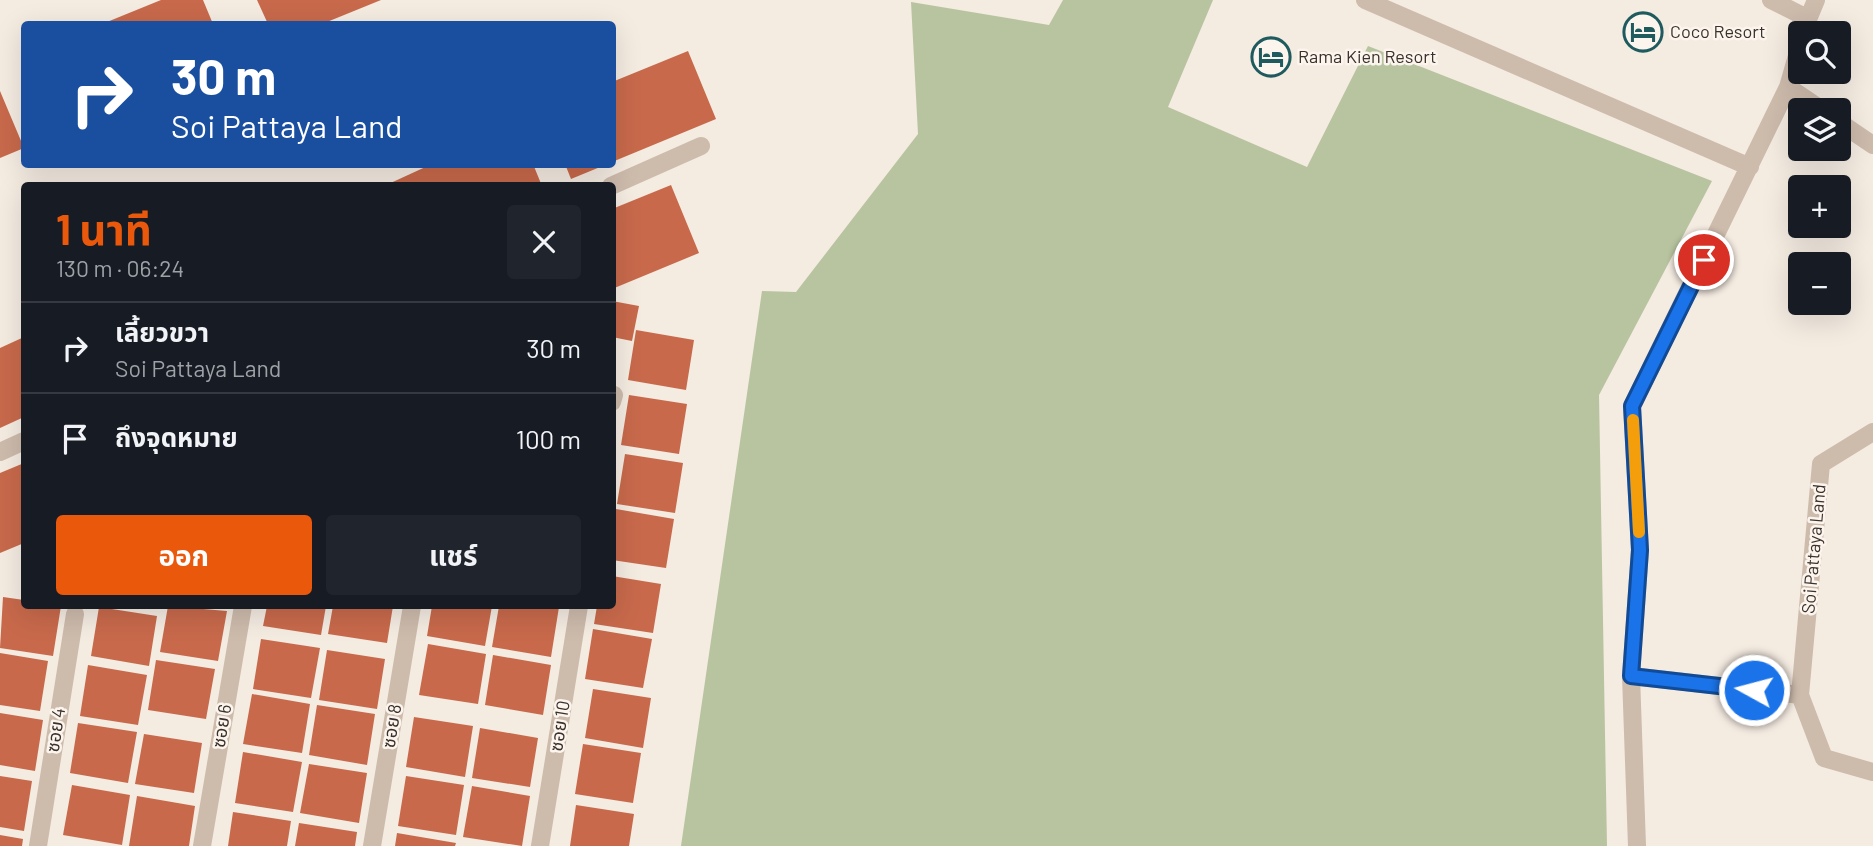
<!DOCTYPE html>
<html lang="th">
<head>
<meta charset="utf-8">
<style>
	:root { --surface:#171b24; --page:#20242c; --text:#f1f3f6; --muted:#9ea1a6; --line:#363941; --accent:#ea580c }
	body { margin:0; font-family:Barlow,"Noto Sans Thai",sans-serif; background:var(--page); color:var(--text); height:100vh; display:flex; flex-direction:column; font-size:26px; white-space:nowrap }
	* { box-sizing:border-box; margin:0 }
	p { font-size:23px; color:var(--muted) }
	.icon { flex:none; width:38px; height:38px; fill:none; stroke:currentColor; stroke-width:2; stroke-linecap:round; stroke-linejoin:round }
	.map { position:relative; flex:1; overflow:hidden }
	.drawer { position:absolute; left:21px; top:182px; width:595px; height:427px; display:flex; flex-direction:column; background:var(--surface); border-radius:7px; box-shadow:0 7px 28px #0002 }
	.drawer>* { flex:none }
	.top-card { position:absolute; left:21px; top:21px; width:595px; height:147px; border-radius:7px; box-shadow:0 7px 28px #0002; background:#1a4fa0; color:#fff; overflow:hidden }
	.controls { position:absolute; left:1788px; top:21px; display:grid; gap:14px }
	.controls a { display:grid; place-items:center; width:63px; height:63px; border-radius:7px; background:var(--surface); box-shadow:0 7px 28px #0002; font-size:35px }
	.pin { position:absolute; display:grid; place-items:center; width:60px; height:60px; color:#fff; margin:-30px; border:4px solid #fff; border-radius:50%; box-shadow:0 2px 7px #0007 }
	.me { position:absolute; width:77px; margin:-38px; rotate:277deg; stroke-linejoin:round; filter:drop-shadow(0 0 5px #0008) }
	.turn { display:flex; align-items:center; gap:24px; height:147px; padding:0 35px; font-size:32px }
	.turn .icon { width:91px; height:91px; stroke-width:2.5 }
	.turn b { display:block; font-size:49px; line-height:60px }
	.round { display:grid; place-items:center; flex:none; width:74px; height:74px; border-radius:7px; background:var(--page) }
	.head { display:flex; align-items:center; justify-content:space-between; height:119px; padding:0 35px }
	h1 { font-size:42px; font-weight:700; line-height:52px; color:var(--accent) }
	.button { display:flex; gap:14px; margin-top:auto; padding:14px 35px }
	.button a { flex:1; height:80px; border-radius:7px; background:var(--accent); color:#fff; font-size:28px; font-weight:700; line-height:80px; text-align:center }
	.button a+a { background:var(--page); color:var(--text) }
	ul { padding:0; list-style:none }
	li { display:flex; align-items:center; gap:21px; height:91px; padding:0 35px; border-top:2px solid var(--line) }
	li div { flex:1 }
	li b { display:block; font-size:26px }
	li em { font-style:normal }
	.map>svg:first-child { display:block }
</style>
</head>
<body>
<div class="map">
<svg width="1873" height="846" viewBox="0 0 1873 846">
	<rect width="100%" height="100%" fill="#f4ebe1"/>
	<path fill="#b8c4a0" d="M1063 0H1213L1168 107 1307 167 1368 46 1712 181 1599 395 1607 846H681L762 291 796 292 918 134 911 2 1049 25Z"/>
	<path fill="#c8694b" d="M161 0H203L213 24H102Z
		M257 0H381L322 24H268Z
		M688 51 716 119 612 162V82Z
		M0 91 24 148 0 158Z
		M432 164H533L542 186H384Z
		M565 164H605V165L571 179Z
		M671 185 699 253 612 289V209Z
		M612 301 639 306 632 341 612 337Z
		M636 330 694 340 686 390 628 380Z
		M24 337V417L0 428V348Z
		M629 395 687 404 679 454 621 445Z
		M625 454 683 463 675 513 617 504Z
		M24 463V543L0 553V473Z
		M616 509 674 519 666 568 612 560Z
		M612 576 661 584 653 633 594 624 597 606H612Z
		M3 597 24 600V606H61L53 656 0 648Z
		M168 606 227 611 218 661 160 652Z
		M267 606H326L321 635 263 626Z
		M333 606H393L387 643 328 634Z
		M432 606H492L485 646 427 636Z
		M499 606 559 607 551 657 492 647Z
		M99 607 157 616 149 666 91 656Z
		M593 629 652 639 643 688 585 679Z
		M261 639 320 648 311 698 253 689Z
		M428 644 486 654 478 704 419 695Z
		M327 650 385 659 377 709 319 700Z
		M0 653 48 661 40 711 0 705Z
		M493 655 551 665 543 715 485 705Z
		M156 660 215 669 206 719 148 710Z
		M88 665 147 675 138 725 80 716Z
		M593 689 651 698 643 748 585 738Z
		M252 694 310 704 302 753 243 744Z
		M317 705 375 714 367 765 309 755Z
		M0 713 43 720 35 771 0 765Z
		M414 717 473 726 465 777 406 767Z
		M78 723 137 732 128 783 70 773Z
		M480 728 538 738 530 787 472 778Z
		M144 734 202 743 194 793 135 784Z
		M583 744 641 753 633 803 575 794Z
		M243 752 302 762 293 812 235 803Z
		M309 764 367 773 359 823 300 813Z
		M0 776 32 781 24 831 0 827Z
		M406 776 464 785 456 835 398 826Z
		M72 785 130 795 122 845 63 835Z
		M472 786 530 796 522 846 463 837Z
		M137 796 195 806 189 846H129Z
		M576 805 634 814 629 846H570Z
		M233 812 291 821 287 846H228Z
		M299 823 357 832 355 846H295Z
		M397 833 456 843 455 846H395Z
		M0 835 23 839 22 846H0Z"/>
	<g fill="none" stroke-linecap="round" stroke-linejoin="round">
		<path stroke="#cdbbac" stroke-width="18" d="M1365 0 1750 167
			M1771 0 1807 18
			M1804 29 1816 0
			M1788 87 1822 110
			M1839 122 1873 145
			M611 186 701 146
			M612 402 614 395
			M1873 432 1821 464 1800 695 1824 758 1873 772
			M0 452 24 441
			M1631 676 1800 695
			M38 846 75 614
			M202 846 243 606
			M372 846 412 606
			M540 846 579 606
			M1637 846 1631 676 1640 550 1632 406 1788 87 1801 42"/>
	</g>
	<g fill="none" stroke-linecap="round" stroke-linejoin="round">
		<g stroke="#114b97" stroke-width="18">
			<path id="route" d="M1704 260 1632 406 1640 550 1631 676 1754 690"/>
		</g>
		<use href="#route" stroke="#1a73e8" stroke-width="12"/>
		<path stroke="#f59e0b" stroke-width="12" d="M1633 420 1639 532"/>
	</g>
	<defs>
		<g id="hotel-ring" transform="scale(2.0125)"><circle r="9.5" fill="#fbf5ee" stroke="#1f5a5e" stroke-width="1.5"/><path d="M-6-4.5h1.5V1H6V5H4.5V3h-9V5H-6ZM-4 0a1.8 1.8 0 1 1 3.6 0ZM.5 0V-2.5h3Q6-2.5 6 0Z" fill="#1f5a5e"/></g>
	</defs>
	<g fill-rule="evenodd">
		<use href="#hotel-ring" x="1643" y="32"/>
		<use href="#hotel-ring" x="1271" y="57"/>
	</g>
	<g text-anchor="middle" stroke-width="5" stroke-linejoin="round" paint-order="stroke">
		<g font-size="18" fill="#3b302b" stroke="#fbf5ee" text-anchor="start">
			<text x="1670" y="38">Coco Resort</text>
			<text x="1298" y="63">Rama Kien Resort</text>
		</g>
		<g font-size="18" fill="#3b302b" stroke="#fbf5ee">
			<text transform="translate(1814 549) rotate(-85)" y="6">Soi Pattaya Land</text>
			<text transform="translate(222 726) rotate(-81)" y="6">ซอย 6</text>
			<text transform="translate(392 726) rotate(-81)" y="6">ซอย 8</text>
			<text transform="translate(560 726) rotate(-81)" y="6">ซอย 10</text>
			<text transform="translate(56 730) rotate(-81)" y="6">ซอย 4</text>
		</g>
	</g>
</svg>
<div class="controls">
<a><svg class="icon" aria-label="search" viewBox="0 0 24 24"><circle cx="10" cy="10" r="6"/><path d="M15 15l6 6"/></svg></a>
<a><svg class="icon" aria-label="layers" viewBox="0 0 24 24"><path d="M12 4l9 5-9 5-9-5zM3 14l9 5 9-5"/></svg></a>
<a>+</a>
<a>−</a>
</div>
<div class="pin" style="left:1704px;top:260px;background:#d93025"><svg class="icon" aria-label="arrive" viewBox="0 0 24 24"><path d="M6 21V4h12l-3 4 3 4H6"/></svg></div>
<svg class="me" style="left:1754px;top:690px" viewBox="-20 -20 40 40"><circle r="17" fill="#1a73e8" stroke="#fff" stroke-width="3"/><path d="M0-11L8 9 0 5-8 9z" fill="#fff"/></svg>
<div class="top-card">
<div class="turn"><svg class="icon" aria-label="right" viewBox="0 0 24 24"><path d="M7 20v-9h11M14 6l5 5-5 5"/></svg><div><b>30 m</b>Soi Pattaya Land</div></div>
</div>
<section class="drawer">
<div class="head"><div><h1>1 นาที</h1><p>130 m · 06:24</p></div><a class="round"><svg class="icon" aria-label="close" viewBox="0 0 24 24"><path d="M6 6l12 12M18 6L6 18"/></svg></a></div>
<ul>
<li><svg class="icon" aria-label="right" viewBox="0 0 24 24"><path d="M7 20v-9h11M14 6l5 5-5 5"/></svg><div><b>เลี้ยวขวา</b><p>Soi Pattaya Land</p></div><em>30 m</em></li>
<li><svg class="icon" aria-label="arrive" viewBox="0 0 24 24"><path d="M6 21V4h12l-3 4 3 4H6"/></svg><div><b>ถึงจุดหมาย</b></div><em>100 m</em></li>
</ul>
<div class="button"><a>ออก</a><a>แชร์</a></div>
</section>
</div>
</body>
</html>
